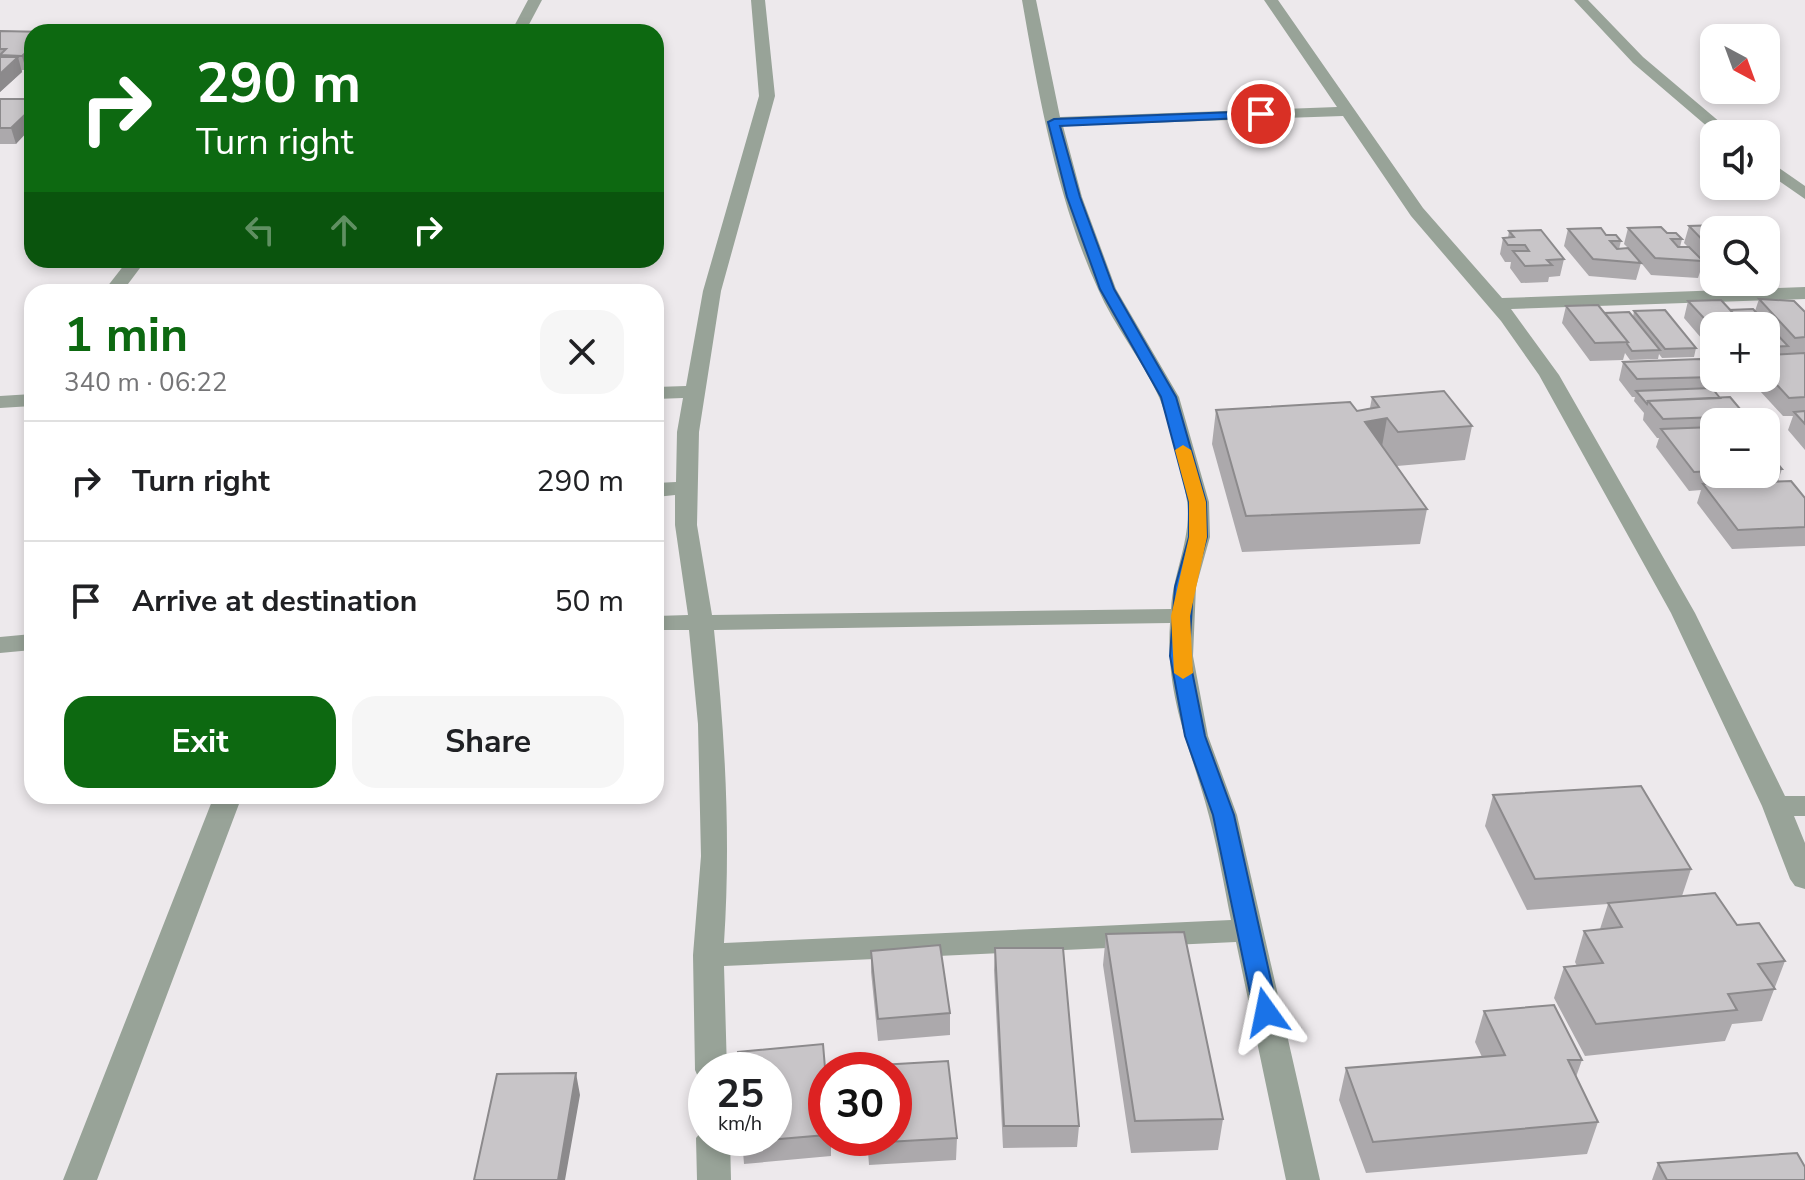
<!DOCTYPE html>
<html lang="en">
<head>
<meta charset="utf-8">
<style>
	:root { --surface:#fff; --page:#f6f6f6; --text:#202124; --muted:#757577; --line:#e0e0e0; --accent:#0d6911 }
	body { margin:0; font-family:"Nunito Sans",sans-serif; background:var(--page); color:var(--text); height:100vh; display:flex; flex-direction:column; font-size:30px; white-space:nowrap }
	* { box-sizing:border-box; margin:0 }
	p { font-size:26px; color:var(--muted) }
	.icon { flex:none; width:44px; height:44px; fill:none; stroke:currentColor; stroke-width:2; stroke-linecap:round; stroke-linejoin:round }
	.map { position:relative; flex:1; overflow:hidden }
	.sheet { position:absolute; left:24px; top:284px; width:640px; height:520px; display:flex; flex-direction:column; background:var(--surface); border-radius:24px; box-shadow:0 4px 12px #0003 }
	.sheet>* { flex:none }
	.guide { position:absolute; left:24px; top:24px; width:640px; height:244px; border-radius:24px; box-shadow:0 4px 12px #0003; background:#0d6911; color:#fff; overflow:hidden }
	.needle { width:52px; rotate:139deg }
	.buttons { position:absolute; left:1700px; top:24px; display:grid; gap:16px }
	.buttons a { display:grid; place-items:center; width:80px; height:80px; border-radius:16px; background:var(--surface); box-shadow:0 4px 12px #0003; font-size:40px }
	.speed { position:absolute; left:688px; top:1052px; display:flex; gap:16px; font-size:40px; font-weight:700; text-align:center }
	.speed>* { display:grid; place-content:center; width:104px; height:104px; border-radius:50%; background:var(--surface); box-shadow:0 4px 12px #0003; line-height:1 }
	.speed small { font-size:20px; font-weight:400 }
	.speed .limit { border:12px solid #d22; background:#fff; color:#111 }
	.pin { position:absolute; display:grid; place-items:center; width:68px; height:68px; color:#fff; margin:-34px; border:4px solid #fff; border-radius:50%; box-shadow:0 2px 8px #0007 }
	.me { position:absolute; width:88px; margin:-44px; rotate:348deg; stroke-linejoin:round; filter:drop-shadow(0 0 6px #0008) }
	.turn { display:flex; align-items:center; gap:28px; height:168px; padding:0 40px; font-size:36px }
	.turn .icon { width:104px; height:104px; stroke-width:2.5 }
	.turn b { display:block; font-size:56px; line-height:68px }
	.lanes { display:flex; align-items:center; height:76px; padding:0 40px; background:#0003; justify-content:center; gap:40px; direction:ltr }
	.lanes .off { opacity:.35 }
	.round { display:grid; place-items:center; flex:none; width:84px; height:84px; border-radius:24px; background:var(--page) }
	.overview { display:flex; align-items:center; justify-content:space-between; height:136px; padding:0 40px }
	h1 { font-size:48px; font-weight:700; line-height:60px; color:var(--accent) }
	.primary-button { display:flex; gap:16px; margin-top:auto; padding:16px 40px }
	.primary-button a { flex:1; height:92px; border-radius:24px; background:var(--accent); color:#fff; font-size:32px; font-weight:700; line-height:92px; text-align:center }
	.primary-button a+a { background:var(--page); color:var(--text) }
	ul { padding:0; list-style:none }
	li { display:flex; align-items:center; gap:24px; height:120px; padding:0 40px; border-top:2px solid var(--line) }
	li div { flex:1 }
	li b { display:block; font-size:30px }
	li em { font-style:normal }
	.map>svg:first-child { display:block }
</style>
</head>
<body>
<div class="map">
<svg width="1805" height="1180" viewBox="0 0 1805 1180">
	<rect width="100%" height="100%" fill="#ede9ec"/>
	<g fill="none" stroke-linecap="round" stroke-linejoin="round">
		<path fill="#98a398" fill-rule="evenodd" d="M128 260H146L122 292H103Z"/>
		<path fill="#98a398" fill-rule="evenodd" d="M528 0H542L525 32H511Z
			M751 0H765L775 96 721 291 699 432 697 525 712 615 1171 609C1173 572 1192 538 1187 501 1183 475 1169 419 1158 395 1141 358 1114 326 1098 289 1057 199 1039 97 1022 0H1036L1060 117 1337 107 1264 0H1278L1423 208 1502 298 1805 287V299L1511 309 1559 375 1695 613 1785 796H1805V816H1794L1805 843V889L1795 886 1790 879 1762 806 1671 613 1539 375 1501 321 1411 216 1343 116 1063 126 1082 197 1116 289 1179 397 1209 502 1210 537 1196 587 1193 656 1208 736 1237 815 1320 1180H1286L1236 942 724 966 727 1070H706V1081L699 1079 695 1070 693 955 701 856 698 724 689 630H656V616L688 615 675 525V495L656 497V483L676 482 677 432 683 398 656 399V387L686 386 703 291 759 96ZM1170 623C1165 699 1191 747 1209 816 1218 850 1224 885 1231 920L724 943C731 837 725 735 714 630Z
			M1574 0H1588L1643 57 1734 134H1716L1633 63Z
			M1766 159 1805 186V199L1766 172Z
			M32 394V406L0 408V396Z
			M32 634V650L0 653V637Z
			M214 796H242L97 1180H63Z
			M706 1126V1138H730L731 1180H697L696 1138Z"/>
	</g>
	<path fill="#aca9ac" d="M0 31 32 32V65L26 70H22V72L0 92Z
		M0 99H32L16 144H0Z
		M1689 226 1714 230V273L1703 263 1698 278 1651 275 1638 259 1641 263 1636 280 1589 276 1564 246 1568 229 1606 235 1621 241 1619 249 1628 248 1624 244 1628 228 1667 233 1682 239 1680 247H1688L1684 243Z
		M1509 231 1564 259 1560 276 1549 277 1548 282 1521 283 1510 268 1511 262H1505L1500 254 1503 238H1508Z
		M1759 299 1805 312V450L1788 430 1793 416H1783L1748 378H1766V326H1714V353L1684 318 1688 301 1730 310 1755 311Z
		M1566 306 1633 317 1634 311 1696 348 1694 357 1662 358 1659 354 1658 359 1630 360 1625 353 1623 360 1590 361 1562 323Z
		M1623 362 1714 376 1711 388 1720 398 1746 416 1744 422H1714V474H1766V449L1782 469 1778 481 1805 498V546L1732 549 1697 503 1701 490 1689 491 1656 447 1659 438H1657L1643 420 1644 413 1634 401 1635 397H1632L1619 380Z
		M1372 397 1472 426 1465 460 1397 466 1427 509 1420 544 1242 552 1212 444 1216 410 1357 411 1370 408Z
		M1493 795 1691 869 1682 896 1737 925 1785 961 1762 1021 1732 1024 1725 1041 1585 1056 1554 998 1564 967 1577 966 1575 962 1584 931 1600 929 1608 904 1527 910 1485 826Z
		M1106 934 1223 1119 1218 1150 1131 1153 1103 965Z
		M995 948 1079 1126 1077 1147 1003 1148 994 970Z
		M871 951 950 1013V1035L878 1041 871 972Z
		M1484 1011 1582 1060 1576 1077 1598 1122 1587 1154 1366 1173 1339 1100 1346 1068 1482 1057 1475 1042Z
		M826 1080V1138H831V1156L744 1164 742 1138Z
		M867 1138H957L956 1160 869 1165Z
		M1658 1163 1805 1180H1652Z"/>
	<path fill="#8c8a8c" d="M32 47V65L26 70 22 56Z
		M18 57 22 72 0 92V74Z
		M32 108V127L16 144 11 128Z
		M1387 418 1381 452 1365 422Z
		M576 1073 580 1095 565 1180H558Z"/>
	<path fill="#c8c5c8" stroke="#8c8a8c" stroke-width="2" d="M0 31 48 32H32V47L22 56 0 55 6 49H0Z
		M0 57H18L0 74Z
		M0 99H32V108L11 128H0Z
		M1721 225 1726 230H1714V252L1689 226Z
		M1661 227 1667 233H1676L1682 239H1671L1678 247H1689L1703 261 1655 258 1628 228Z
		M1601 228 1606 235H1616L1621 241H1610L1617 249 1628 248 1641 263 1593 259 1568 229Z
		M1541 230 1564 259 1547 260 1552 265 1525 266 1513 251H1529L1525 245H1508L1503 238 1514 237 1509 231Z
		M1759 299 1794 301 1805 312V337L1795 338Z
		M1721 300 1745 326H1714V329L1688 301Z
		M1598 305 1628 342 1595 343 1566 306Z
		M1753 309 1788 346 1766 347V326H1745L1730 310Z
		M1665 310 1696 348 1665 349 1634 311Z
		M1629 312 1660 350 1632 351 1627 344 1628 342 1605 313Z
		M1805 353V397L1789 398 1766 373V355Z
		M1700 359 1714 377 1637 379 1623 362Z
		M1712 388 1720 398 1648 401 1647 404 1636 391Z
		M1444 391 1472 426 1398 432 1387 418 1365 422 1427 509 1246 516 1216 410 1350 402 1357 411 1379 407 1372 397Z
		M1730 397 1746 416 1663 419 1648 401Z
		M1805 411V424L1794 412Z
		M1714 427V471L1694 472 1661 429Z
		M1766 449 1782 469H1766Z
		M1791 481 1805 498V527L1738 530 1703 484Z
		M1641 786 1691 869 1535 879 1493 795Z
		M1715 893 1737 925 1759 923 1785 961 1758 964 1775 989 1728 994 1737 1010 1596 1024 1564 967 1603 963 1584 931 1622 927 1608 903Z
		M1184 932 1223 1119 1135 1121 1106 934Z
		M940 945 950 1013 878 1019 871 951Z
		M995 948H1063L1079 1126H1004Z
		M1554 1005 1582 1060H1568L1598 1122 1373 1142 1346 1068 1505 1055 1484 1011Z
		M823 1044 826 1080V1135L743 1142 742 1138H774V1070H739L738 1052Z
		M948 1061 957 1138 869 1143 868 1138H894V1070H864L863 1066Z
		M576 1073 558 1180H474L497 1074Z
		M1797 1153 1805 1167V1180H1667L1658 1163Z"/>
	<path fill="#1a73e8" stroke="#114b97" stroke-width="2" d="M1261 111 1267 114 1266 117 1060 126 1080 197 1114 289 1176 397 1206 502 1207 537 1193 587 1189 656 1205 736 1234 815 1278 1012 1274 1018H1257L1254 1012 1213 815 1185 736 1170 656 1175 587 1189 537V502L1161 397 1100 289 1067 197 1048 122 1054 119Z"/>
	<path fill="#f59e0b" d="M1183 445 1191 450 1206 502 1207 537 1190 616 1193 673 1183 679 1174 673 1171 616 1189 537V502L1175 450Z"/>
</svg>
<div class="buttons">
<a><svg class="needle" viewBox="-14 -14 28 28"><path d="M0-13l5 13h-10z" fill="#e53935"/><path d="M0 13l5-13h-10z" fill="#757577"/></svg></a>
<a><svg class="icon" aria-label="sound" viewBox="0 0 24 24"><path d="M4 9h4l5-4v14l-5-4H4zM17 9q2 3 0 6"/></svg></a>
<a><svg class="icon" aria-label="search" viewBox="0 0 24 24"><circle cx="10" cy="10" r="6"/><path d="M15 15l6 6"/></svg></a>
<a>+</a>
<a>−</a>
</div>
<div class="speed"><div>25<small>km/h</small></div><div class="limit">30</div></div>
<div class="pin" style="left:1261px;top:114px;background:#d93025"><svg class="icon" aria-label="arrive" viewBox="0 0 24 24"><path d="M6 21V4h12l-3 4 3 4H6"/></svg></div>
<svg class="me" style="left:1266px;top:1012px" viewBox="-20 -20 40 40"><path d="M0-17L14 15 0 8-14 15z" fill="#1a73e8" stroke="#fff" stroke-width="4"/></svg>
<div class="guide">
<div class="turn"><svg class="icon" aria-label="right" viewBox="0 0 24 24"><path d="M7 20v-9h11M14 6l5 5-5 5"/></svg><div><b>290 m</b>Turn right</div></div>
<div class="lanes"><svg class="icon off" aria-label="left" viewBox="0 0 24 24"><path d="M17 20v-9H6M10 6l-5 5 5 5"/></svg><svg class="icon off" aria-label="ahead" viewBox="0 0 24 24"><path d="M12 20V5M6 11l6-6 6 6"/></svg><svg class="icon" aria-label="right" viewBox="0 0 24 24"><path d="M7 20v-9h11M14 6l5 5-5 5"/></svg></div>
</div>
<section class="sheet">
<div class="overview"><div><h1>1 min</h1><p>340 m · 06:22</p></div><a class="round"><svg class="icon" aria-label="close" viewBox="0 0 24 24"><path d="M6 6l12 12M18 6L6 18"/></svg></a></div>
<ul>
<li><svg class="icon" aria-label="right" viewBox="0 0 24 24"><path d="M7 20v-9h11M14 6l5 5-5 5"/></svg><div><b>Turn right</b></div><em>290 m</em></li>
<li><svg class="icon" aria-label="arrive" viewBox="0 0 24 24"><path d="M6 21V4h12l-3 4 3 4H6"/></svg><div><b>Arrive at destination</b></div><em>50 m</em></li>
</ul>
<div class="primary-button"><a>Exit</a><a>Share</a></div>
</section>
</div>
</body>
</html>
